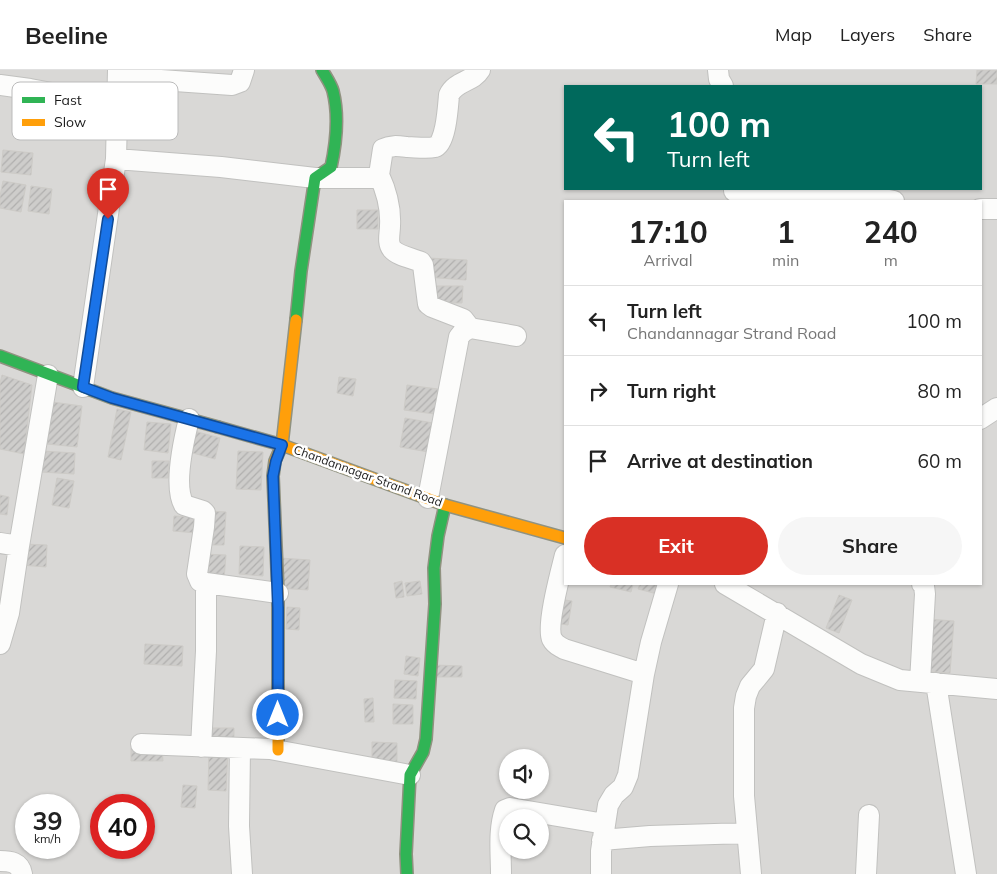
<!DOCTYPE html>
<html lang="en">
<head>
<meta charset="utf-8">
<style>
	:root { --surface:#fff; --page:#f6f6f6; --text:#222; --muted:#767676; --line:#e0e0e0; --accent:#d93025 }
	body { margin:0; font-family:Mulish,sans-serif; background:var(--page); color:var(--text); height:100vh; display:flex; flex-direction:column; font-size:19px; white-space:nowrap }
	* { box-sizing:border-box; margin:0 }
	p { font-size:16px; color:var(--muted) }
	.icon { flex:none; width:28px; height:28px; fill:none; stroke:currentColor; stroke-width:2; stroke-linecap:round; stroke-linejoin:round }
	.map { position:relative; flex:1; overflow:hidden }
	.details { position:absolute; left:564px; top:130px; width:418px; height:385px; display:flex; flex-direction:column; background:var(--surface); border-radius:0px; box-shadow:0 1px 4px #0004 }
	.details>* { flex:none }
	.guide { position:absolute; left:564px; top:15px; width:418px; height:105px; border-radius:0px; box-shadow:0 1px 4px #0004; background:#00695c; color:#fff; overflow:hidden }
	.tools { position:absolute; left:499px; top:679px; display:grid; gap:10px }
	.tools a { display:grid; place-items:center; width:50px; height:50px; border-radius:50%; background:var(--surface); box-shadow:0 1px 4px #0004; font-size:25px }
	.speed { position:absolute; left:15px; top:724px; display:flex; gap:10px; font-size:25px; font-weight:700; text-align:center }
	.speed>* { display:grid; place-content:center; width:65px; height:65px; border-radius:50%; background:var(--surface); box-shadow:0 1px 4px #0004; line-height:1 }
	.speed small { font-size:12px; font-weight:400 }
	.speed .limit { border:8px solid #d22; background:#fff; color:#111 }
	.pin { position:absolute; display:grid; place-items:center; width:42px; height:42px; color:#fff; margin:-51px -21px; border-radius:50% 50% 50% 0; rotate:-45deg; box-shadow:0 0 5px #0007 }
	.pin .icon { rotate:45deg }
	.me { position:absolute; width:55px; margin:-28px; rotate:0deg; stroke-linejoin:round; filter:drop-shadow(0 0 4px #0008) }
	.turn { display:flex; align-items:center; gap:18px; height:105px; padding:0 20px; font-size:22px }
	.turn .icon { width:65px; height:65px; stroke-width:2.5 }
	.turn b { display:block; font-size:35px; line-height:42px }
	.eta { display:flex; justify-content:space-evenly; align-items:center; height:85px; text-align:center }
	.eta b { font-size:30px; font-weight:700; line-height:35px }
	.action { display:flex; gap:10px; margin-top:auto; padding:10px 20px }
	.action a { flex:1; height:58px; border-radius:30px; background:var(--accent); color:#fff; font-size:20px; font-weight:700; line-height:58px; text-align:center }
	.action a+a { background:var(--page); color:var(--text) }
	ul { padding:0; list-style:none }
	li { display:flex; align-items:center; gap:15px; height:70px; padding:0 20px; border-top:1px solid var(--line) }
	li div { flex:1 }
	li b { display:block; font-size:19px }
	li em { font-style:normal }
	header { display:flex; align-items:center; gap:30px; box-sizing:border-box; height:70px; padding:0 25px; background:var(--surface); border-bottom:1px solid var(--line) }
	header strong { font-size:24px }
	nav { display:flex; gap:28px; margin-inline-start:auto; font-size:18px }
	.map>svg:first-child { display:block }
</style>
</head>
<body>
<header>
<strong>Beeline</strong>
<nav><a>Map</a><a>Layers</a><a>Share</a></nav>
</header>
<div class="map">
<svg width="997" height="804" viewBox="0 0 997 804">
	<defs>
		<pattern id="building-hatch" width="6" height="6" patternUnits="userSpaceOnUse" patternTransform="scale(1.25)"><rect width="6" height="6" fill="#cecdcb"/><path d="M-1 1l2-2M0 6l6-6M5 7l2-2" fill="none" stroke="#b0afae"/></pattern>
	</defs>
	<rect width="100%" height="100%" fill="#eae9e5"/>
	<path fill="#d9d8d6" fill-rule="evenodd" d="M0 0H997V804H0ZM565 16H980V119H565ZM565 131H980V514H565ZM508 688H540V720H508ZM26 735H69V778H26ZM101 735H144V778H101ZM508 748H540V780H508Z"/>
	<path fill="url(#building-hatch)" stroke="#cdcbc7" d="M977 0H997V14H976Z
		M3 80 33 83 31 105 1 102Z
		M3 111 26 115 21 142 0 138V126Z
		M31 116 52 119 49 144 28 141Z
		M357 140H378V159H357Z
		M428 188 467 190 466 210 426 207Z
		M431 216H463L462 233H431Z
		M2 305 32 315 24 384 0 379V313Z
		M339 307 356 309 353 326 337 323Z
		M407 315 438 319 435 344 404 340Z
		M52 332 82 336 77 377 47 374Z
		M117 339 131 342 121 390 108 387Z
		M405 348 433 353 428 382 400 377Z
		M147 352 171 354 168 383 144 380Z
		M194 361 220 368 215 389 189 382Z
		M42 381 75 383 74 404 41 402Z
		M238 381 263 382 261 420 236 419Z
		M152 391H169L168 408H152Z
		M57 408 74 411 69 438 52 435Z
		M0 425 9 427 7 445 0 444Z
		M208 441 226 442 224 475H206Z
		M174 446 198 447 197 463 173 461Z
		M22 474 47 475 46 497 21 495Z
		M240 476 264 477 263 506 239 504Z
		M202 484 226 485 224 509 201 507Z
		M280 488 310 490 308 520 278 518Z
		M402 511 404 527 396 528 394 513Z
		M420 511 422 524 407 526 405 513Z
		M611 514H633L631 522 610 517Z
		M640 514H664L661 525 638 519Z
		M839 525 852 530 839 563 826 558Z
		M558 529 572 531 568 555 554 553Z
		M287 537 300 538 299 560 286 559Z
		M927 549 954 551 950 603 923 601Z
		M145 574 183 576 182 596 144 594Z
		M406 586 420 588 418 606 404 604Z
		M434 595 462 596V607H434Z
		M395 610 417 611 416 629 394 628Z
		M373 628 374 652H365L364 629Z
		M393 634 413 635V654H393Z
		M205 658H234V672H204Z
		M372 672 397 673V693L372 692Z
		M131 678H162L163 691H131Z
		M209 679 228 680 226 721 208 720Z
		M183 715 197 716 195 738 181 737Z"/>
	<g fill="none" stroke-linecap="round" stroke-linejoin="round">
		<g stroke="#c1c1bf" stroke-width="22">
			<path id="street" d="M718 0 719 9 723 16
				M118 7 232 15 240 12 244 0
				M0 15 30 19 117 35
				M116 89 221 97 315 108H374L379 105 383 79C391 75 398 76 407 77 415 77 426 79 435 77 446 74 448 36 449 25 455 11 473 12 480 0
				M379 105C386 120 391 139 390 156 390 163 387 173 392 179 398 186 412 188 421 192L423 195 428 234 432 237 463 249 470 258
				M734 121 814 127 868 126 894 131
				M980 139H997
				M83 317 116 89 118 0
				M189 349C184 369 173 416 184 435L203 441 205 443 204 457 197 504 200 511 206 513 278 523
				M980 349 997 338
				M428 428 459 267 463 262 470 258 516 266
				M0 473 19 476 48 305
				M565 485C561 501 546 556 552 569 555 575 559 576 564 579L644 604
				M725 514 861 594 900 610 997 619
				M0 574 9 543 19 476
				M920 612 925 524 924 516 922 514
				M936 613 966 804
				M141 674 270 679 410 705
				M201 677 206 581V513
				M240 679 239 756 242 804
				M602 770 650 766 747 763
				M0 791C10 791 20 792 22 804
				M501 804C501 783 498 760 505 740L510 738 605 754
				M601 804V781L608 735 614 725 623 717 628 705 644 604 651 572 668 514
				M751 804 744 726V638L746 626 750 616 764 599 777 543
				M866 804 869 745"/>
		</g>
		<g stroke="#909280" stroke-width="14">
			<path id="fast" d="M296 250 301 201 315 108 331 97C336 74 339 45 333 21 331 14 326 7 322 0
				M0 286 112 328 218 357
				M407 804 406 784 410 705 423 682 426 669 435 534 434 498 438 466 445 435"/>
		</g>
		<g stroke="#909280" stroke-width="14">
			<path id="slow" d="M218 357 282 375 445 435 565 468
				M278 680V523L273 406 275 391 282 375 296 250"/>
		</g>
		<use href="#street" stroke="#fcfcfb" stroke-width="20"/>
		<use href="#fast" stroke="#30b455" stroke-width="11"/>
		<use href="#slow" stroke="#ff9f0a" stroke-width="11"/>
	</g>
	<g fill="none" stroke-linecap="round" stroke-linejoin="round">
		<g stroke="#114b97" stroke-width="12">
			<path id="route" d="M108 149 83 317 112 328 282 375 276 391 273 406 278 538V645"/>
		</g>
		<use href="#route" stroke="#1a73e8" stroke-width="9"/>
	</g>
	<g text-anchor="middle" stroke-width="5" stroke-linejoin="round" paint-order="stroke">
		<g font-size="12" fill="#1c1c1c" stroke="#fff">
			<text transform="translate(368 406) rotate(20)" y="4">Chandannagar Strand Road</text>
		</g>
	</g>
	<rect x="12" y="12" width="166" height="58" rx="8" fill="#fff" stroke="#bbb" stroke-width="1"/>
	<rect x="22" y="27" width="23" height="6" fill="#30b455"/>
	<rect x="22" y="49" width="23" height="7" fill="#ff9f0a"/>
	<g font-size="14" fill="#1c1c1c">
		<text x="54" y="35">Fast</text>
		<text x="54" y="57">Slow</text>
	</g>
</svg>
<div class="tools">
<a><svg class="icon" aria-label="sound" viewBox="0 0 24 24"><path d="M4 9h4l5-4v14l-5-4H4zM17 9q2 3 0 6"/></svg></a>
<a><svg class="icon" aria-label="search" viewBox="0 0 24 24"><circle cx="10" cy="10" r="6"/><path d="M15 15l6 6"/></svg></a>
</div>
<div class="speed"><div>39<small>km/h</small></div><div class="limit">40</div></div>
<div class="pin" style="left:108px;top:149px;background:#d93025"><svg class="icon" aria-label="arrive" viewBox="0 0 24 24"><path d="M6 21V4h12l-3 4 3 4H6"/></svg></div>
<svg class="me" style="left:278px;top:645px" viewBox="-20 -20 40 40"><circle r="17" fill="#1a73e8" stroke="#fff" stroke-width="3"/><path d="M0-11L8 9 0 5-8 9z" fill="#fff"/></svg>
<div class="guide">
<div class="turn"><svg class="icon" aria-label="left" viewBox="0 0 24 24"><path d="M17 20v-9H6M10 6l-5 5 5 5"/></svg><div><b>100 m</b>Turn left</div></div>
</div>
<section class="details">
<div class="eta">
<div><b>17:10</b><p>Arrival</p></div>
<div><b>1</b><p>min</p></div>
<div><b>240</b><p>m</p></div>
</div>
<ul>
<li><svg class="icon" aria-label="left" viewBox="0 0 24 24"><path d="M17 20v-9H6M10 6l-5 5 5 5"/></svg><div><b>Turn left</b><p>Chandannagar Strand Road</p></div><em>100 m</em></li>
<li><svg class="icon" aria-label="right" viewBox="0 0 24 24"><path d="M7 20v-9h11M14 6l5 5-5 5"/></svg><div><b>Turn right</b></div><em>80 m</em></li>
<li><svg class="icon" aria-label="arrive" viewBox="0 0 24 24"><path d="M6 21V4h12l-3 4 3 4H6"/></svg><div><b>Arrive at destination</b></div><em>60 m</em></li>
</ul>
<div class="action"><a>Exit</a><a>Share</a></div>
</section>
</div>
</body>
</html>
